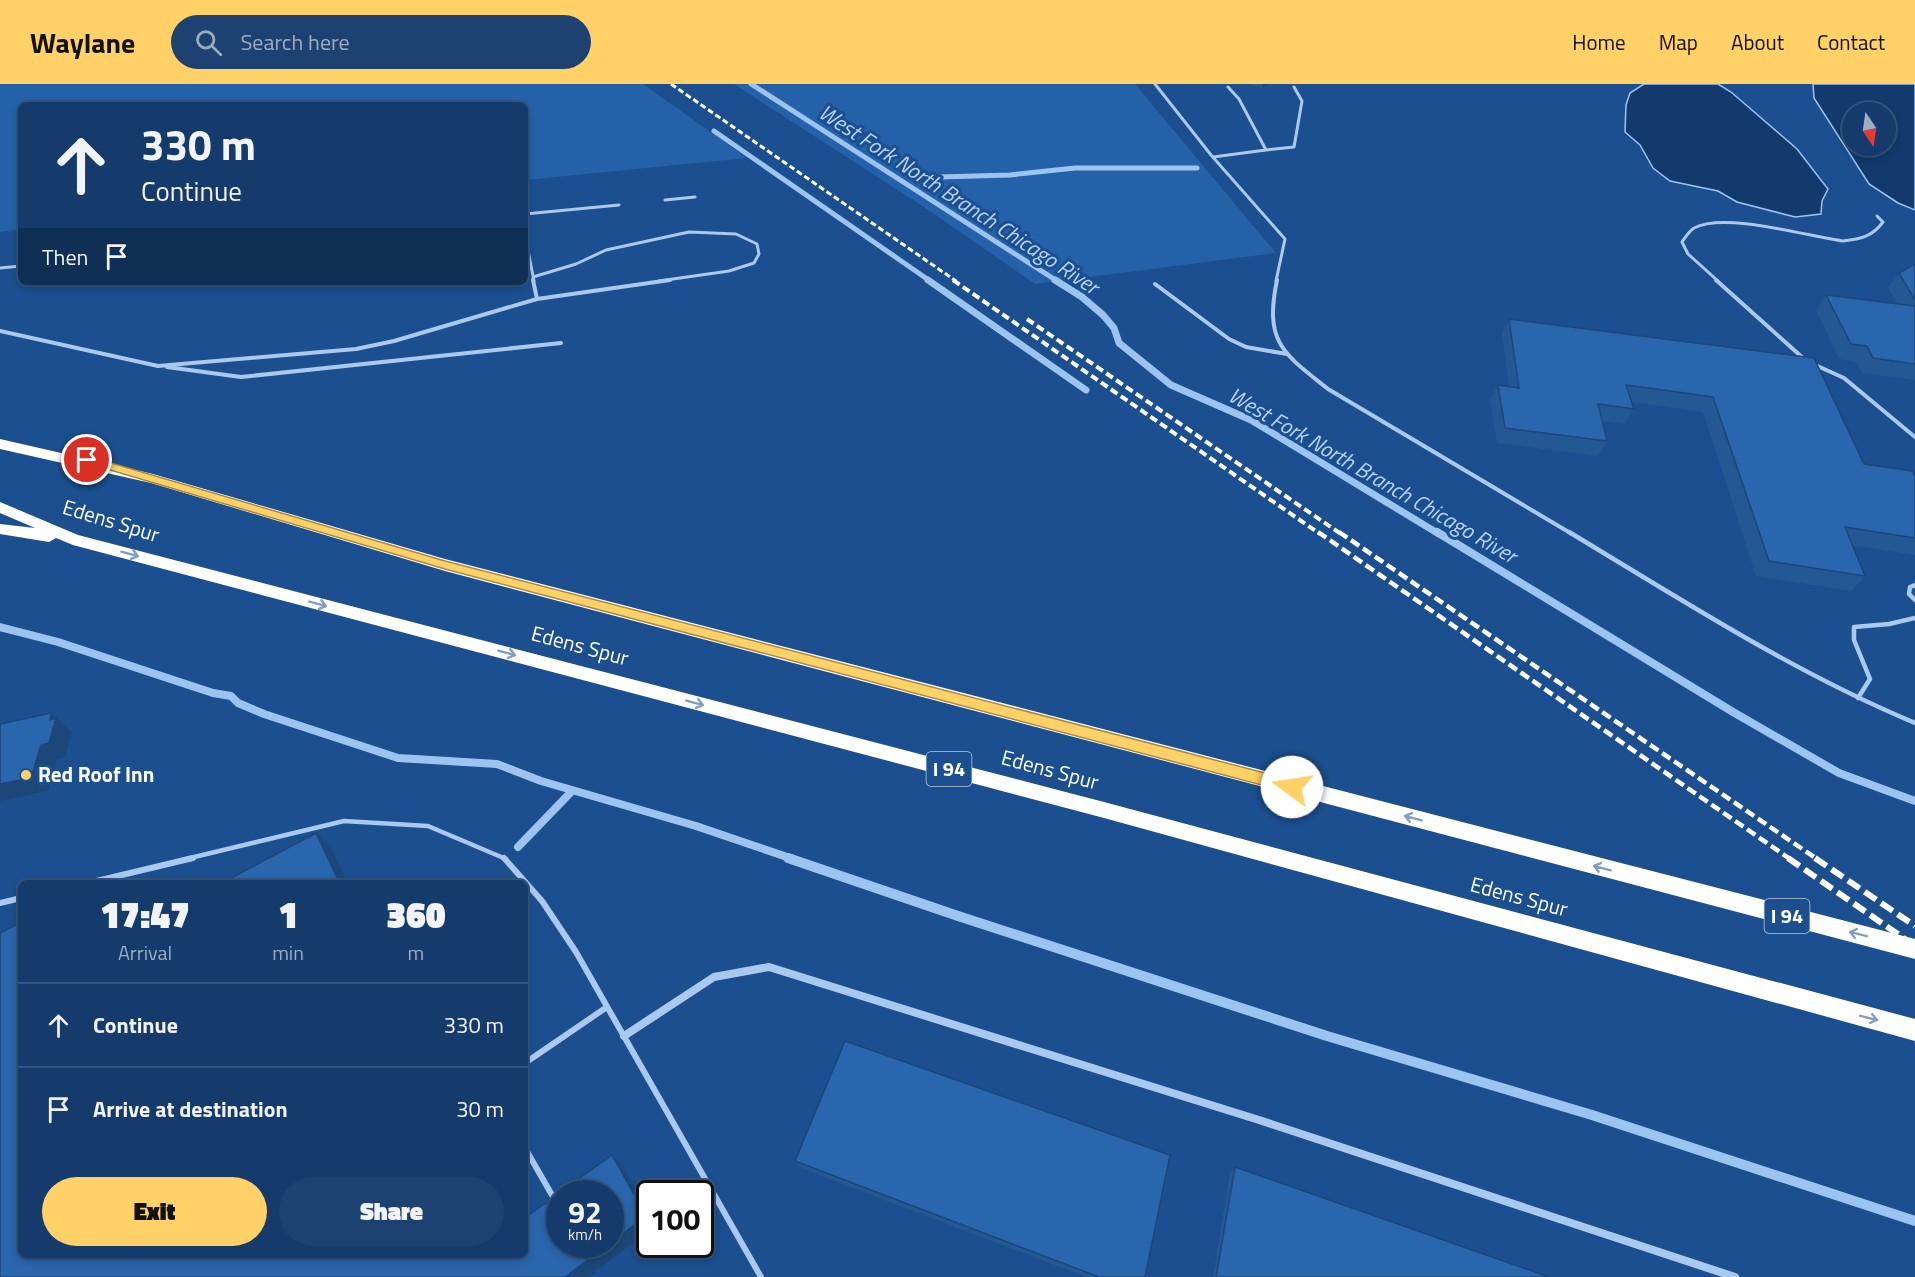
<!DOCTYPE html>
<html lang="en">
<head>
<meta charset="utf-8">
<style>
	:root { --surface:#143b6b; --page:#1d4271; --text:#f1f3f6; --muted:#9dadc1; --line:#33557e; --accent:#ffd166 }
	body { margin:0; font-family:"Titillium Web",sans-serif; background:var(--page); color:var(--text); height:100vh; display:flex; flex-direction:column; font-size:22px; white-space:nowrap }
	* { box-sizing:border-box; margin:0 }
	p { font-size:20px; color:var(--muted) }
	.icon { flex:none; width:33px; height:33px; fill:none; stroke:currentColor; stroke-width:2; stroke-linecap:round; stroke-linejoin:round }
	.map { position:relative; flex:1; overflow:hidden }
	.details { position:absolute; left:18px; top:796px; width:510px; height:378px; display:flex; flex-direction:column; background:var(--surface); border-radius:9px; box-shadow:0 3px 9px #0003,0 0 0 2px var(--line) }
	.details>* { flex:none }
	.hud { position:absolute; left:18px; top:18px; width:510px; height:183px; border-radius:9px; box-shadow:0 3px 9px #0003,0 0 0 2px var(--line); background:#143b6b; color:var(--text); overflow:hidden }
	.needle { width:39px; rotate:167deg }
	.tools { position:absolute; left:1842px; top:18px; display:grid; gap:12px }
	.tools a { display:grid; place-items:center; width:54px; height:54px; border-radius:50%; background:var(--surface); box-shadow:0 3px 9px #0003,0 0 0 2px var(--line); font-size:30px }
	.speed { position:absolute; left:546px; top:1096px; display:flex; gap:12px; font-size:30px; font-weight:700; text-align:center }
	.speed>* { display:grid; place-content:center; width:78px; height:78px; border-radius:50%; background:var(--surface); box-shadow:0 3px 9px #0003,0 0 0 2px var(--line); line-height:1 }
	.speed small { font-size:15px; font-weight:400 }
	.speed .limit { border:3px solid #111; border-radius:9px; background:#fff; color:#111 }
	.pin { position:absolute; display:grid; place-items:center; width:51px; height:51px; color:#fff; margin:-26px; border:3px solid #fff; border-radius:50%; box-shadow:0 2px 6px #0007 }
	.me { position:absolute; width:66px; margin:-33px; rotate:284deg; stroke-linejoin:round; filter:drop-shadow(0 0 4px #0008) }
	.turn { display:flex; align-items:center; gap:21px; height:126px; padding:0 24px; font-size:27px }
	.turn .icon { width:78px; height:78px; stroke-width:2.5 }
	.turn b { display:block; font-size:42px; line-height:51px }
	.then { display:flex; align-items:center; height:57px; padding:0 24px; background:#0003; gap:12px; font-size:22px }
	.eta { display:flex; justify-content:space-evenly; align-items:center; height:102px; text-align:center }
	.eta b { font-size:36px; font-weight:800; line-height:42px }
	.cta { display:flex; gap:12px; margin-top:auto; padding:12px 24px }
	.cta a { flex:1; height:69px; border-radius:36px; background:var(--accent); color:#111; font-size:24px; font-weight:800; line-height:69px; text-align:center }
	.cta a+a { background:var(--page); color:var(--text) }
	ul { padding:0; list-style:none }
	li { display:flex; align-items:center; gap:18px; height:84px; padding:0 24px; border-top:2px solid var(--line) }
	li div { flex:1 }
	li b { display:block; font-size:22px }
	li em { font-style:normal }
	header { display:flex; align-items:center; gap:36px; box-sizing:border-box; height:84px; padding:0 30px; background:var(--accent); color:#111 }
	header strong { font-size:28px }
	nav { display:flex; gap:33px; margin-inline-start:auto; font-size:21px }
	.search { width:420px; height:54px; background:var(--page); display:flex; align-items:center; gap:15px; box-sizing:border-box; padding:0 21px; border-radius:33px; color:var(--muted); font-size:22px }
	.map>svg:first-child { display:block }
</style>
</head>
<body>
<header>
<strong>Waylane</strong>
<div class="search"><svg class="icon" aria-label="search" viewBox="0 0 24 24"><circle cx="10" cy="10" r="6"/><path d="M15 15l6 6"/></svg>Search here</div>
<nav><a>Home</a><a>Map</a><a>About</a><a>Contact</a></nav>
</header>
<div class="map">
<svg width="1915" height="1193" viewBox="0 0 1915 1193">
	<rect width="100%" height="100%" fill="#1b4f8f"/>
	<path fill="#2461a8" d="M0 0H643L747 74 525 96V21H21V145L0 148Z
		M734 0H1135L1276 169 1035 200 927 125Z"/>
	<path fill="#123a6d" stroke="#9cc4f0" stroke-width="1.5" fill-rule="evenodd" d="M1644 0H1718L1731 8 1797 65 1828 105 1822 117 1821 130 1795 133 1737 118 1718 107 1670 97 1653 84 1640 61 1625 48 1626 21 1630 9Z
		M1813 0H1915V126L1898 119 1869 100 1814 14ZM1852 28H1886V62H1852Z"/>
	<g fill="none" stroke-linecap="round" stroke-linejoin="round">
		<path stroke="#9cc4f0" stroke-width="5" d="M751 0 1057 197
			M714 47 930 197
			M927 99 939 93 1010 91 1075 84H1197"/>
		<path stroke="#9cc4f0" stroke-width="7" d="M928 196 1086 306
			M1055 196 1082 213 1103 231 1114 244 1119 259 1171 301 1251 336 1439 450"/>
		<path stroke="#9cc4f0" stroke-width="8" d="M1437 448 1733 628 1839 689 1915 717
			M0 543 58 558 213 609 231 612 238 619 264 630 398 674 497 680 541 697 696 742 793 775
			M518 763 572 707"/>
		<path stroke="#9cc4f0" stroke-width="10" d="M788 774 958 832 1327 952 1592 1031 1915 1137"/>
		<path stroke="#a9c9ee" stroke-width="3" d="M1155 0 1211 71 1285 155 1276 197
			M1266 66 1294 63 1302 17 1294 3
			M1213 73 1266 66 1239 15 1228 3
			M665 116 695 113
			M525 130 619 121
			M525 151 534 197
			M0 184 21 182
			M533 193 576 180 606 166 689 148 736 150 757 160 759 170 754 179 729 187 659 197
			M1718 197 1688 170 1682 158C1685 154 1689 147 1694 144 1725 128 1807 152 1843 157 1860 155 1872 153 1883 138L1877 132"/>
		<path stroke="#a9c9ee" stroke-width="4" d="M1277 196C1264 259 1283 269 1328 305L1572 450
			M1716 196 1803 274
			M1155 200 1229 255 1246 263 1287 270
			M537 215 670 196
			M0 247 158 282 356 265 394 257 537 215 533 196
			M1813 280 1844 294 1915 353
			M167 283 241 293 561 259"/>
		<path stroke="#a9c9ee" stroke-width="4.5" d="M1569 448C1682 516 1793 588 1915 639
			M1915 501 1910 503 1909 510 1915 516
			M1858 614 1870 595 1854 556V543L1889 540 1915 534
			M186 775 344 737 428 742 506 775"/>
		<path stroke="#a9c9ee" stroke-width="6" d="M504 774 542 817 576 868 761 1193
			M84 800 193 774
			M0 819 21 814
			M525 979 607 923
			M525 1064 560 1125"/>
		<path stroke="#a9c9ee" stroke-width="8" d="M624 952 714 893 769 883 1259 1036 1735 1193"/>
		<path fill="#fff" fill-rule="evenodd" d="M0 355 153 390 445 475 1915 855V875L445 487 151 399 0 365Z
			M0 418 78 451 1104 718 1915 935V957L1104 734 73 461 56 454 49 458 0 450V440L35 444 0 429Z"/>
		<path stroke="#fff" stroke-width="3" stroke-dasharray="6 3" stroke-linecap="butt" d="M671 0 956 197"/>
		<path stroke="#fff" stroke-width="4" stroke-dasharray="8 4" stroke-linecap="butt" d="M953 196 1320 450
			M1027 235 1341 450"/>
		<path stroke="#fff" stroke-width="4.5" stroke-dasharray="10 4.5" stroke-linecap="butt" d="M1318 448 1790 775
			M1339 448 1817 775"/>
		<path stroke="#fff" stroke-width="6" stroke-dasharray="14 6" stroke-linecap="butt" d="M1788 774 1915 862
			M1815 774 1915 842"/>
	</g>
	<path fill="#245895" d="M1250 0H1269L1262 4Z
		M1915 180V296L1862 289 1855 277 1839 275 1816 226 1826 211 1897 219 1888 204 1899 189Z
		M1509 235 1814 274 1864 380 1915 392V471L1852 461 1865 492 1851 507 1756 492 1703 328 1632 318 1634 325 1625 340 1602 337 1607 357 1598 372 1497 359 1490 316 1498 301 1509 302 1502 250Z
		M795 1077 1145 1193H1086L798 1083Z
		M1235 1083 1549 1193H1213L1230 1089Z"/>
	<path fill="#1d4779" d="M1263 0H1269L1262 4Z
		M51 629 72 648 65 673 57 675 48 707 0 717V700L50 636Z
		M316 749 332 766 348 800H340Z
		M612 1071 623 1082 650 1131V1146L588 1193H565L608 1161H610Z"/>
	<path fill="#2a66ad" stroke="#1d4779" stroke-width="1.5" d="M1915 180V216L1899 189Z
		M1826 211 1915 222V280L1873 274 1867 262 1851 260Z
		M1509 235 1814 274 1864 380 1912 387 1915 392V454L1845 443 1865 492 1769 477 1713 313 1626 301 1634 325 1598 320 1607 357 1505 344 1498 301 1519 304Z
		M51 629 50 636 56 634 49 659 41 661 31 694 0 700V640Z
		M316 749 340 800H220Z
		M21 838V1172H525V1134L544 1120 550 1119 552 1114 612 1071 646 1132 610 1159V1110H560V1161H608L565 1193H0V849Z
		M845 957 1170 1071 1145 1193H1099L795 1077Z
		M1235 1083 1549 1193H1216Z"/>
	<defs><path id="oneway-shaft" d="M-6 0H5M1.5-3L5.5 0L1.5 3" fill="none" stroke-width="1.6" stroke-linecap="round" stroke-linejoin="round" transform="scale(1.5)"/></defs>
	<g stroke="#829ec1">
		<use href="#oneway-shaft" transform="translate(130 470) rotate(15)"/>
		<use href="#oneway-shaft" transform="translate(318 520) rotate(15)"/>
		<use href="#oneway-shaft" transform="translate(507 569) rotate(15)"/>
		<use href="#oneway-shaft" transform="translate(695 619) rotate(15)"/>
		<use href="#oneway-shaft" transform="translate(1413 734) rotate(-165)"/>
		<use href="#oneway-shaft" transform="translate(1602 784) rotate(-165)"/>
		<use href="#oneway-shaft" transform="translate(1858 850) rotate(-166)"/>
		<use href="#oneway-shaft" transform="translate(1869 934) rotate(14)"/>
	</g>
	<path fill="#ffd166" stroke="#a68842" stroke-width="1.5" d="M87 372 445 477 1292 696 1297 698 1299 703 1297 707 1292 709 445 485 83 378V373Z"/>
	<circle fill="#ffd166" stroke="#1b4f8f" stroke-width="2" cx="26" cy="691" r="6"/>
	<g text-anchor="middle" stroke-width="6" stroke-linejoin="round" paint-order="stroke">
		<g fill="#1b4f8f" stroke="#bbcadd" stroke-width="1.5">
			<rect x="926.5" y="668" width="45" height="34" rx="4.5"/>
			<rect x="1764.5" y="815" width="45" height="34" rx="4.5"/>
		</g>
		<g font-size="20" font-weight="bold" fill="#fff">
			<text x="949" y="692">I 94</text>
			<text x="1787" y="839">I 94</text>
		</g>
		<g font-size="21" fill="#fff" stroke="#1b4f8f">
			<text transform="translate(111 437) rotate(17)" y="7">Edens Spur</text>
			<text transform="translate(580 562) rotate(15)" y="7">Edens Spur</text>
			<text transform="translate(1050 686) rotate(15)" y="7">Edens Spur</text>
			<text transform="translate(1519 813) rotate(15)" y="7">Edens Spur</text>
		</g>
		<g font-size="21" font-weight="bold" fill="#fff" stroke="#1b4f8f" text-anchor="start">
			<text x="38" y="698">Red Roof Inn</text>
		</g>
		<g font-size="22" font-style="italic" fill="#b5d3f5" stroke="#1b4f8f">
			<text transform="translate(959 115) rotate(33)" y="8">West Fork North Branch Chicago River</text>
			<text transform="translate(1373 391) rotate(30)" y="8">West Fork North Branch Chicago River</text>
		</g>
	</g>
</svg>
<div class="tools">
<a><svg class="needle" viewBox="-14 -14 28 28"><path d="M0-13l5 13h-10z" fill="#e53935"/><path d="M0 13l5-13h-10z" fill="#9dadc1"/></svg></a>
</div>
<div class="speed"><div>92<small>km/h</small></div><div class="limit">100</div></div>
<div class="pin" style="left:87px;top:376px;background:#d93025"><svg class="icon" aria-label="arrive" viewBox="0 0 24 24"><path d="M6 21V4h12l-3 4 3 4H6"/></svg></div>
<svg class="me" style="left:1292px;top:703px" viewBox="-20 -20 40 40"><circle r="19" fill="#fff"/><path d="M0-13L10 11 0 6-10 11z" fill="#ffd166"/></svg>
<div class="hud">
<div class="turn"><svg class="icon" aria-label="ahead" viewBox="0 0 24 24"><path d="M12 20V5M6 11l6-6 6 6"/></svg><div><b>330 m</b>Continue</div></div>
<div class="then">Then<svg class="icon" aria-label="arrive" viewBox="0 0 24 24"><path d="M6 21V4h12l-3 4 3 4H6"/></svg></div>
</div>
<section class="details">
<div class="eta">
<div><b>17:47</b><p>Arrival</p></div>
<div><b>1</b><p>min</p></div>
<div><b>360</b><p>m</p></div>
</div>
<ul>
<li><svg class="icon" aria-label="ahead" viewBox="0 0 24 24"><path d="M12 20V5M6 11l6-6 6 6"/></svg><div><b>Continue</b></div><em>330 m</em></li>
<li><svg class="icon" aria-label="arrive" viewBox="0 0 24 24"><path d="M6 21V4h12l-3 4 3 4H6"/></svg><div><b>Arrive at destination</b></div><em>30 m</em></li>
</ul>
<div class="cta"><a>Exit</a><a>Share</a></div>
</section>
</div>
</body>
</html>
